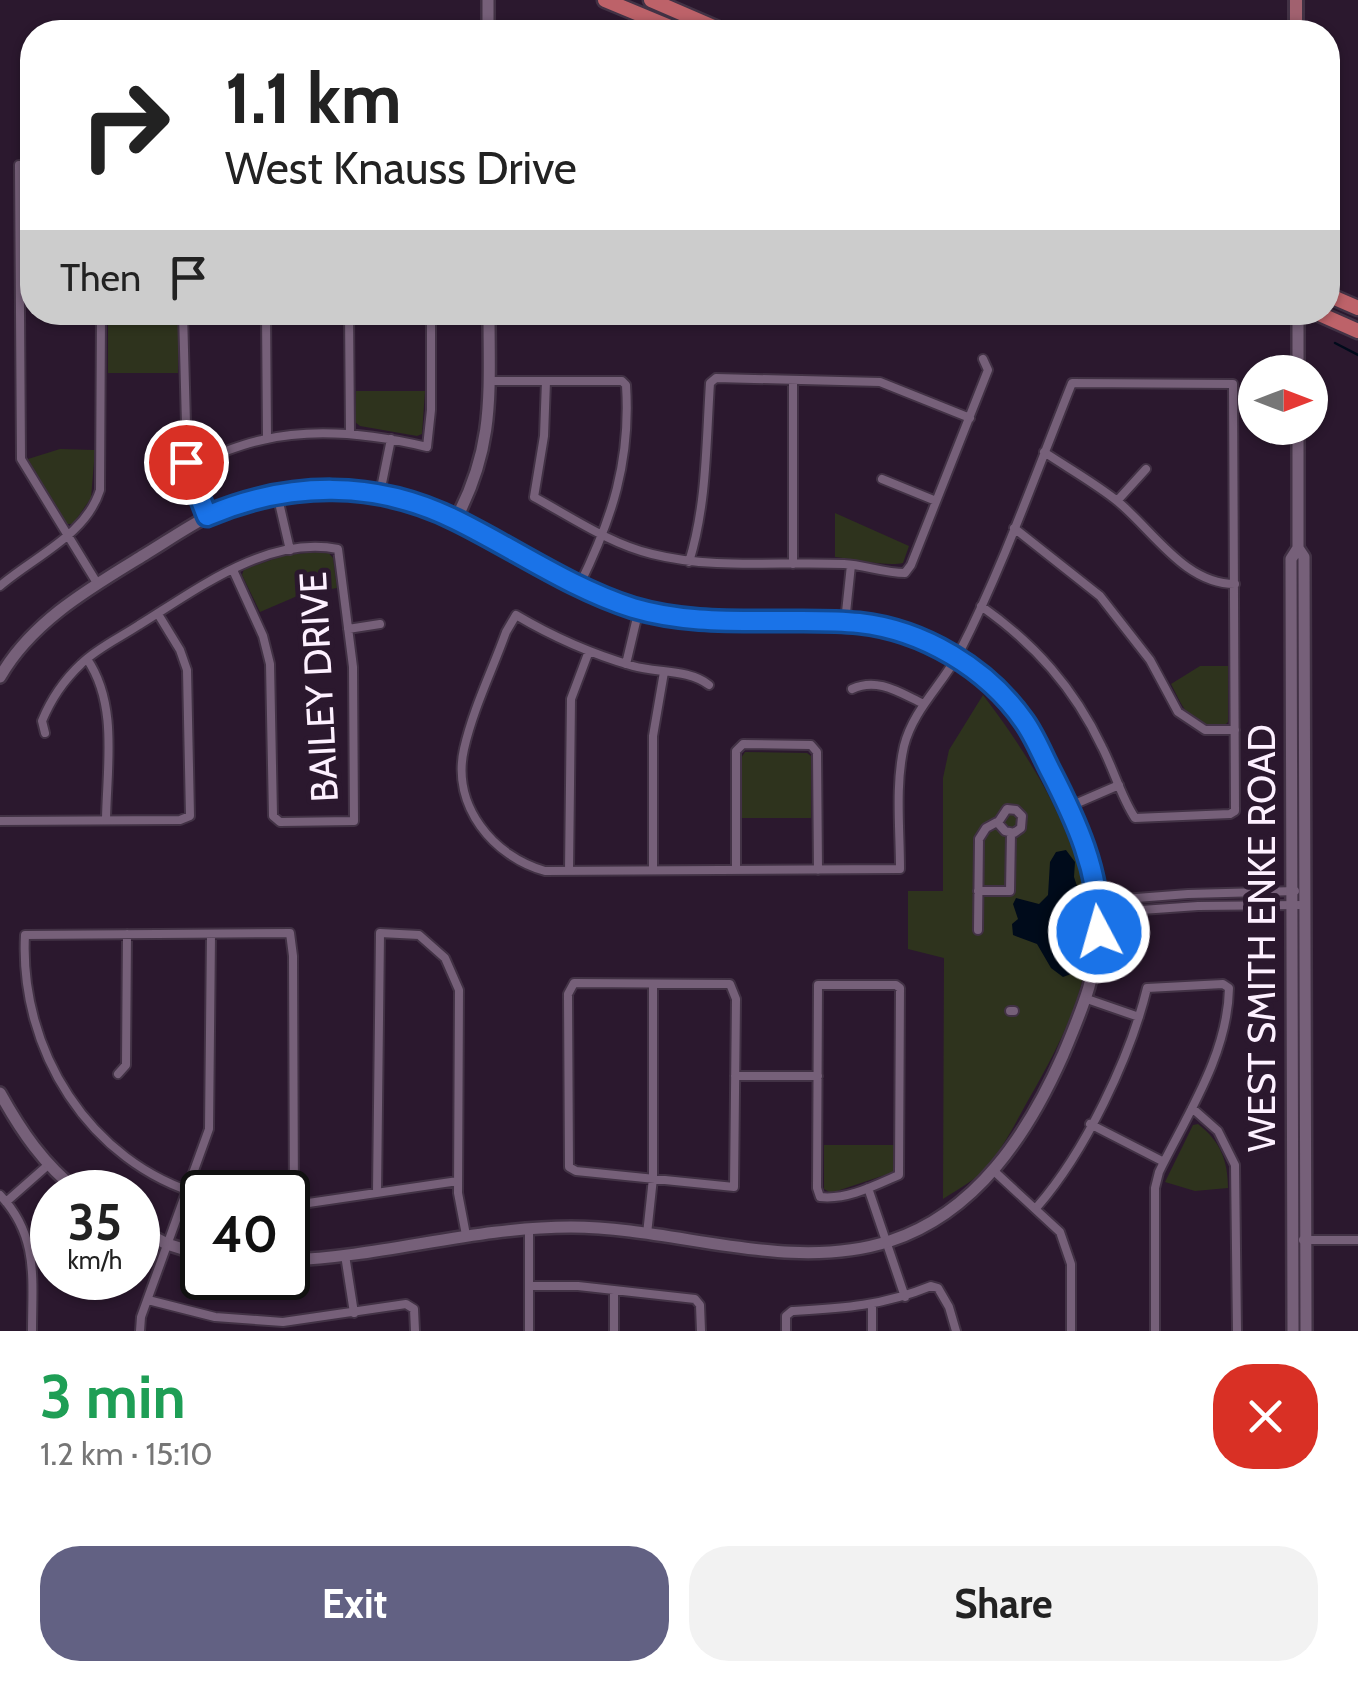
<!DOCTYPE html>
<html lang="en">
<head>
<meta charset="utf-8">
<style>
	:root { --surface:#fff; --page:#f2f2f2; --text:#222; --muted:#767676; --accent:#626183 }
	body { margin:0; font-family:Cabin,sans-serif; background:var(--page); color:var(--text); height:100vh; display:flex; flex-direction:column; font-size:38px; white-space:nowrap }
	* { box-sizing:border-box; margin:0 }
	p { font-size:32px; color:var(--muted) }
	.icon { flex:none; width:55px; height:55px; fill:none; stroke:currentColor; stroke-width:2; stroke-linecap:round; stroke-linejoin:round }
	.map { position:relative; height:1331px; overflow:hidden }
	.details { display:flex; flex-direction:column; background:var(--surface); flex:1 }
	.details>* { flex:none }
	.top-card { position:absolute; left:20px; top:20px; width:1320px; height:305px; border-radius:40px; box-shadow:0 2px 8px #0004; background:#fff; color:var(--text); overflow:hidden }
	.needle { width:65px; rotate:90deg }
	.buttons { position:absolute; left:1238px; top:355px; display:grid; gap:20px }
	.buttons a { display:grid; place-items:center; width:90px; height:90px; border-radius:50%; background:var(--surface); box-shadow:0 2px 8px #0004; font-size:50px }
	.speed { position:absolute; left:30px; top:1170px; display:flex; gap:20px; font-size:50px; font-weight:700; text-align:center }
	.speed>* { display:grid; place-content:center; width:130px; height:130px; border-radius:50%; background:var(--surface); box-shadow:0 2px 8px #0004; line-height:1 }
	.speed small { font-size:25px; font-weight:400 }
	.speed .limit { border:5px solid #111; border-radius:15px; background:#fff; color:#111 }
	.pin { position:absolute; display:grid; place-items:center; width:85px; height:85px; color:#fff; margin:-42px; border:5px solid #fff; border-radius:50%; box-shadow:0 2px 10px #0007 }
	.me { position:absolute; width:110px; margin:-55px; rotate:354deg; stroke-linejoin:round; filter:drop-shadow(0 0 8px #0008) }
	.turn { display:flex; align-items:center; gap:35px; height:210px; padding:0 40px; font-size:45px }
	.turn .icon { width:130px; height:130px; stroke-width:2.5 }
	.turn b { display:block; font-size:70px; line-height:85px }
	.then { display:flex; align-items:center; height:95px; padding:0 40px; background:#0003; gap:20px; font-size:38px }
	.round { display:grid; place-items:center; flex:none; width:105px; height:105px; border-radius:40px; background:var(--page) }
	.headline { display:flex; align-items:center; justify-content:space-between; height:170px; padding:0 40px }
	h1 { font-size:60px; font-weight:700; line-height:75px; color:#1e9e55 }
	.cta { display:flex; gap:20px; margin-top:auto; padding:20px 40px }
	.cta a { flex:1; height:115px; border-radius:40px; background:var(--accent); color:#fff; font-size:40px; font-weight:700; line-height:115px; text-align:center }
	.cta a+a { background:var(--page); color:var(--text) }
	.map>svg:first-child { display:block }
</style>
</head>
<body>
<div class="map">
<svg width="1358" height="1331" viewBox="0 0 1358 1331">
	<rect width="100%" height="100%" fill="#2b182e"/>
	<path fill="#2e331d" d="M108 313H178V373H108Z
		M356 391H425L422 434 417 436 360 426 355 422Z
		M60 449 95 450 91 498 73 524H66L28 459Z
		M835 513 909 546 903 563C888 567 853 559 835 557Z
		M327 551 333 558 337 588 302 594 260 612 242 575 244 569 286 555Z
		M1200 666H1228V722L1223 727C1189 726 1185 711 1171 684Z
		M983 695C1036 764 1099 865 1087 956 1081 1003 1057 1049 1034 1090 1018 1117 1003 1151 981 1173 970 1183 955 1191 943 1199L944 958 908 949V891H943V778L949 750Z
		M745 752 807 753 811 756V818H742L741 758Z
		M1198 1124C1220 1141 1228 1160 1228 1188L1195 1191 1165 1182 1193 1125Z
		M824 1145H894V1172L831 1193 824 1189Z"/>
	<path fill="#000b1b" d="M1066 850 1075 862 1074 877 1084 907 1080 938 1085 955 1083 964 1074 973 1063 977 1051 968 1037 944 1013 935 1012 924 1018 919 1013 904 1016 898 1039 904 1048 895 1050 862 1056 852Z"/>
	<g fill="none" stroke-linecap="round" stroke-linejoin="round">
		<path stroke="#000b1b" stroke-width="2.5" d="M1246 312 1268 315
			M1335 343 1358 355"/>
		<g stroke="#423245" stroke-width="12">
			<path id="street" d="M32 165H19L21 459 97 583
				M183 312 187 462 207 516
				M266 312 267 438
				M349 312 350 434
				M793 380V564
				M489 381H622L626 385C631 461 612 519 579 586
				M546 381 544 436 534 497C571 517 610 544 652 554 716 570 779 561 844 564 864 565 884 573 905 573L911 565 988 370 983 359
				M1044 452C1068 468 1093 482 1116 500 1153 530 1184 584 1235 584
				M187 463C213 458 236 445 262 440 316 427 373 434 427 447L431 410V312
				M882 479 936 501
				M380 493 391 439
				M277 494 290 550
				M1117 501 1146 469
				M1014 528 1100 596 1150 660 1178 712 1205 730H1235
				M689 562C707 504 706 443 710 383L716 378 880 382 970 418
				M0 586C35 556 86 535 100 490L101 312
				M845 622 851 565
				M348 629 380 624
				M87 659C118 704 107 766 106 819
				M626 664 639 609
				M709 685C689 669 657 673 633 666 592 654 553 637 516 615L506 632C492 671 473 709 464 749 451 806 494 857 545 871L900 869C900 829 895 785 904 746 913 710 942 685 959 653 1003 567 1036 473 1072 383L1233 384 1235 811 1230 814 1135 818C1121 797 1114 770 1102 747 1074 688 1035 644 981 606
				M852 689C878 677 900 693 924 704
				M45 733 42 721C51 699 64 680 81 664 97 648 121 637 139 625 196 590 267 535 338 549L353 667 354 821 280 822 273 816 270 664 263 636 233 570
				M1068 807 1119 785
				M0 821 180 820 190 816 187 670 180 650 158 614
				M653 870V736L664 672
				M736 870V751L743 744 811 745 817 752 818 870
				M569 871 571 699 589 651
				M978 891H1010L1011 833
				M1098 901 1188 894 1295 891
				M1099 913 1198 906 1305 905
				M978 930 979 839 986 828 997 822 1005 831 1014 833 1021 828 1022 816 1016 810 1007 809 999 821
				M574 983 730 984 736 999 734 1187 576 1171 569 1167 568 994Z
				M818 985H896L900 988 899 1175C874 1186 847 1200 820 1197L817 1188Z
				M1087 999 1139 1017
				M1010 1011H1014
				M118 1074 126 1065 127 934
				M735 1076H818
				M1192 1108 1218 1131 1235 1165 1237 1331
				M1090 1124 1164 1162
				M994 1171 1060 1232 1071 1264V1331
				M868 1188 905 1297
				M377 1193 380 933 419 935 445 958 459 990 458 1193 466 1235
				M0 1195C39 1236 32 1279 32 1331
				M202 1195C89 1163 19 1049 25 935L290 933 293 956 294 1206
				M6 1202 48 1165
				M288 1206 458 1181
				M1037 1207C1085 1152 1130 1058 1147 988L1223 984 1229 988C1228 1054 1187 1115 1159 1172L1155 1188V1331
				M529 1228V1331
				M647 1234 653 1178V984
				M1303 1240H1358
				M345 1255 354 1313
				M529 1286H578L695 1299 700 1305 701 1331
				M614 1290V1331
				M148 1300 215 1317 283 1322 406 1304 414 1309 415 1331
				M140 1331 141 1317 209 1129 211 934
				M786 1331V1316L792 1311C844 1308 882 1306 931 1286L938 1288 949 1307 956 1331
				M872 1331V1305"/>
		</g>
		<g stroke="#423245" stroke-width="16">
			<path id="secondary" d="M488 0V32
				M1298 312V372
				M1298 428V548L1304 557 1306 1331
				M456 519C495 445 489 393 489 312
				M0 677C32 621 90 588 144 555 164 543 184 529 205 518 232 503 265 495 296 492 382 483 436 509 510 549 552 571 593 597 639 609 662 615 686 620 709 621 776 626 847 611 911 634 954 650 996 682 1023 720 1032 732 1038 748 1045 762 1070 810 1099 862 1099 918 1100 968 1082 1010 1063 1055 1028 1134 976 1213 890 1241 788 1274 676 1227 571 1227 473 1227 383 1257 288 1260
				M0 1093C21 1131 44 1165 79 1192
				M138 1229 167 1244 202 1255
				M1293 1331 1291 559 1298 548"/>
		</g>
		<g stroke="#423245" stroke-width="18">
			<path id="primary" d="M1296 0V32"/>
		</g>
		<g stroke="#423245" stroke-width="19">
			<path id="highway" d="M605 0 682 32
				M651 0 725 32
				M1328 295 1358 308
				M1315 312 1358 331"/>
		</g>
		<use href="#street" stroke="#766079" stroke-width="8"/>
		<use href="#secondary" stroke="#766079" stroke-width="11"/>
		<use href="#primary" stroke="#a1616f" stroke-width="12"/>
		<use href="#highway" stroke="#bd6269" stroke-width="14"/>
	</g>
	<g fill="none" stroke-linecap="round" stroke-linejoin="round">
		<g stroke="#114b97" stroke-width="25">
			<path id="route" d="M186 462 207 516C289 481 376 480 456 520 515 549 570 588 633 608 680 622 727 621 776 621 803 621 832 620 859 623 923 630 987 668 1024 721 1034 735 1041 752 1049 768 1076 820 1100 872 1099 932"/>
		</g>
		<use href="#route" stroke="#1a73e8" stroke-width="18"/>
	</g>
	<g text-anchor="middle" stroke-width="10" stroke-linejoin="round" paint-order="stroke">
		<g font-size="38" fill="#fdf0ff" stroke="#2b182e">
			<text transform="translate(319 687) rotate(-93)" y="13">BAILEY DRIVE</text>
			<text transform="translate(1262 938) rotate(-90)" y="13">WEST SMITH ENKE ROAD</text>
		</g>
	</g>
</svg>
<div class="buttons">
<a><svg class="needle" viewBox="-14 -14 28 28"><path d="M0-13l5 13h-10z" fill="#e53935"/><path d="M0 13l5-13h-10z" fill="#767676"/></svg></a>
</div>
<div class="speed"><div>35<small>km/h</small></div><div class="limit">40</div></div>
<div class="pin" style="left:186px;top:462px;background:#d93025"><svg class="icon" aria-label="arrive" viewBox="0 0 24 24"><path d="M6 21V4h12l-3 4 3 4H6"/></svg></div>
<svg class="me" style="left:1099px;top:932px" viewBox="-20 -20 40 40"><circle r="17" fill="#1a73e8" stroke="#fff" stroke-width="3"/><path d="M0-11L8 9 0 5-8 9z" fill="#fff"/></svg>
<div class="top-card">
<div class="turn"><svg class="icon" aria-label="right" viewBox="0 0 24 24"><path d="M7 20v-9h11M14 6l5 5-5 5"/></svg><div><b>1.1 km</b>West Knauss Drive</div></div>
<div class="then">Then<svg class="icon" aria-label="arrive" viewBox="0 0 24 24"><path d="M6 21V4h12l-3 4 3 4H6"/></svg></div>
</div>
</div>
<section class="details">
<div class="headline"><div><h1>3 min</h1><p>1.2 km · 15:10</p></div><a class="round" style="background:#d93025;color:#fff"><svg class="icon" aria-label="close" viewBox="0 0 24 24"><path d="M6 6l12 12M18 6L6 18"/></svg></a></div>
<div class="cta"><a>Exit</a><a>Share</a></div>
</section>
</body>
</html>
